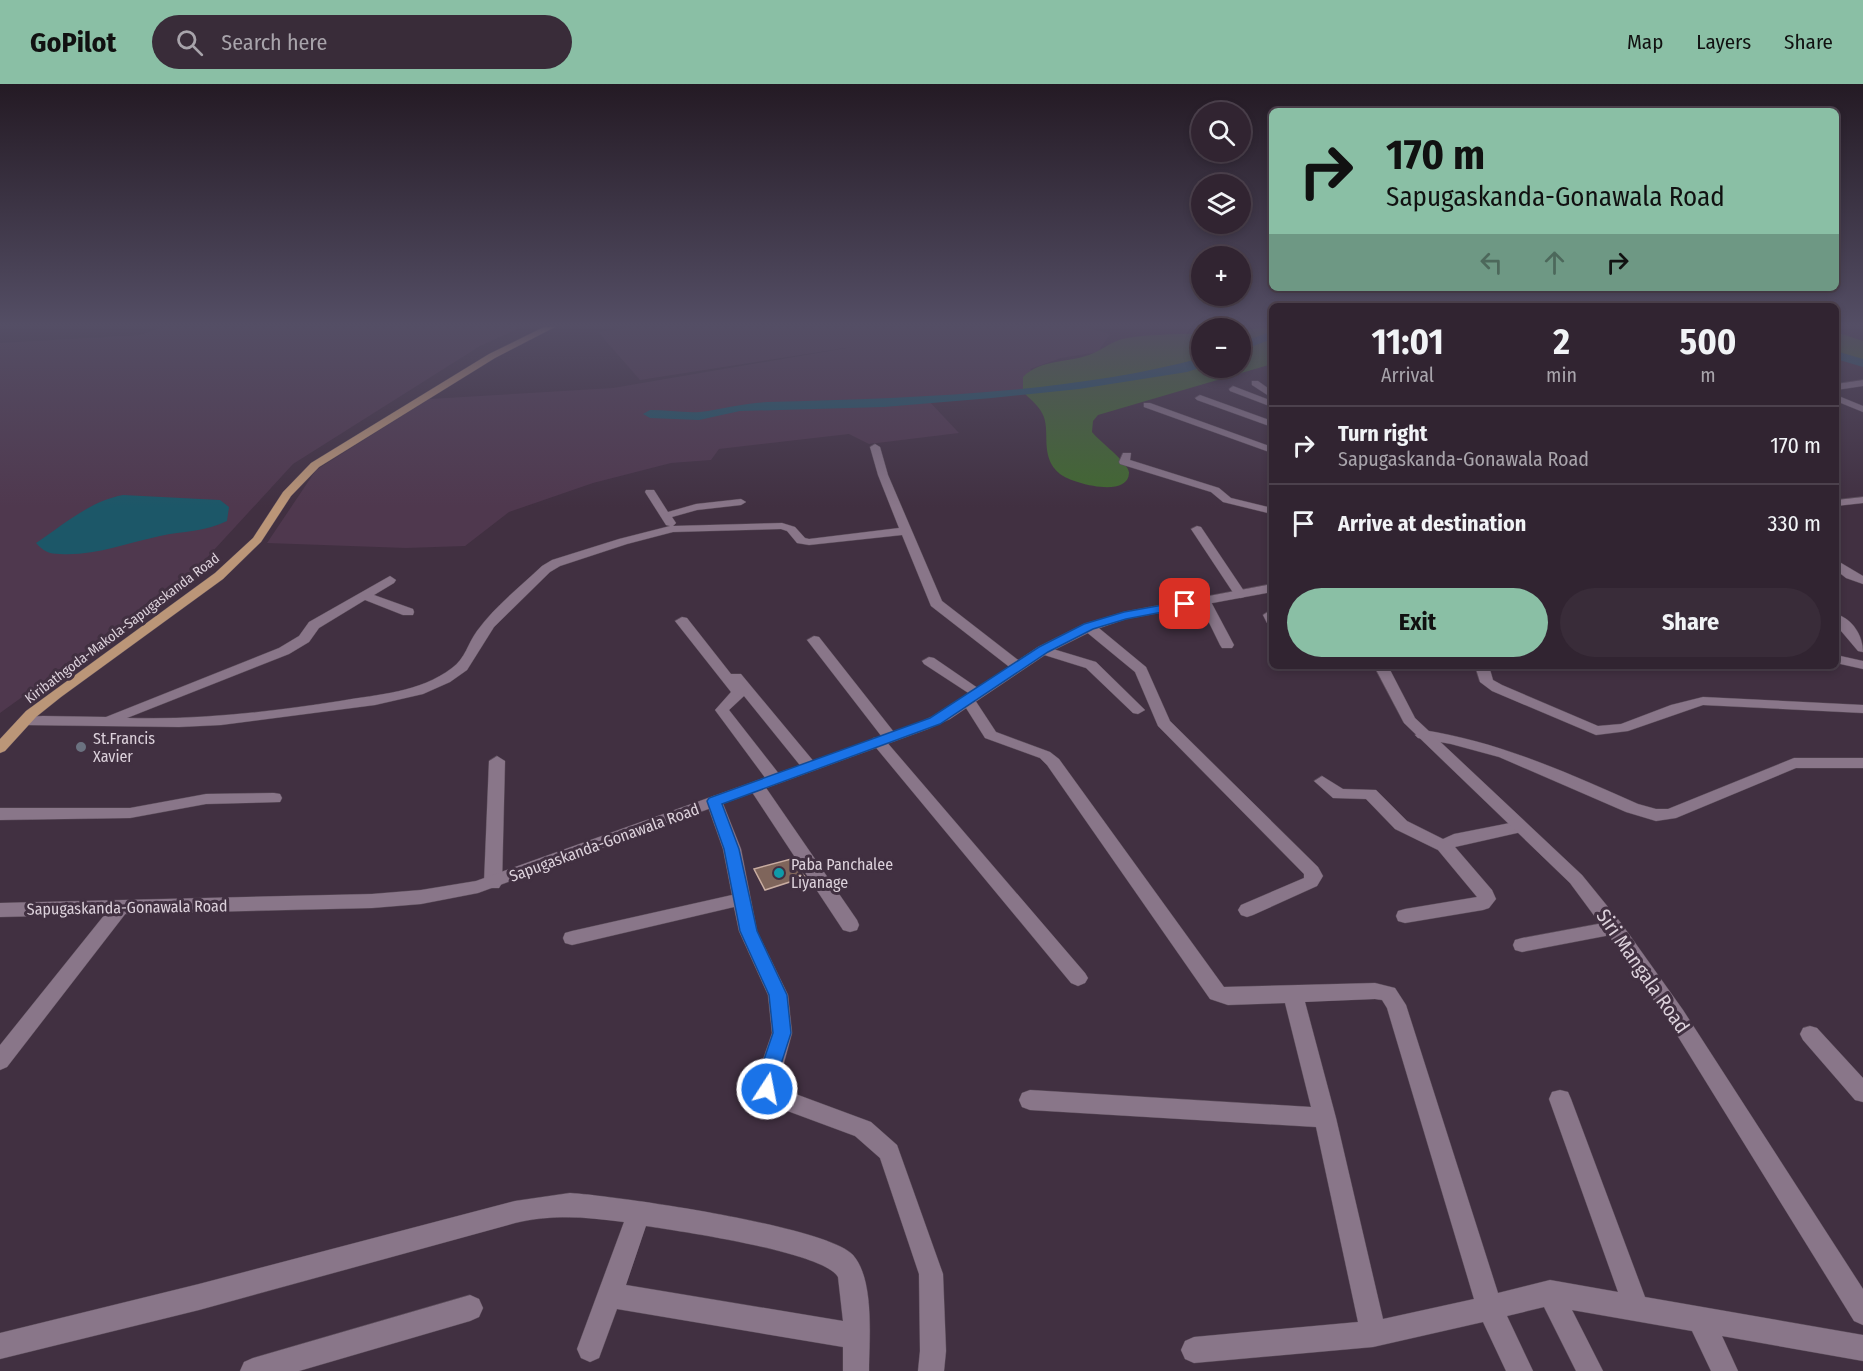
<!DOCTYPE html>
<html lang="en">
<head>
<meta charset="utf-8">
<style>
	:root { --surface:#312431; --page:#392c39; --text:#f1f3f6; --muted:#a8a4ab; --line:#4c414d; --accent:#8abfa5 }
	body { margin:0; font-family:"Fira Sans Condensed",sans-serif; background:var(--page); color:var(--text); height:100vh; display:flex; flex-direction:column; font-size:22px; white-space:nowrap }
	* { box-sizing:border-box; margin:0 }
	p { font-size:20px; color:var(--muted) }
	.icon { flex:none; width:33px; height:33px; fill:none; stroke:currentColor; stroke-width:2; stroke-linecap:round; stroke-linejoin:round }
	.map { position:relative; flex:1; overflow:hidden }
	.drawer { position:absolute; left:1269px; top:219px; width:570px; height:366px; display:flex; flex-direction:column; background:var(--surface); border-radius:9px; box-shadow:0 3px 9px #0003,0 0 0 2px var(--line) }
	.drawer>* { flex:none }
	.hud { position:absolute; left:1269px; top:24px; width:570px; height:183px; border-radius:9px; box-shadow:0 3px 9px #0003,0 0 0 2px var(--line); background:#8abfa5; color:#111; overflow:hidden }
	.fabs { position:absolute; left:1191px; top:18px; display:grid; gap:12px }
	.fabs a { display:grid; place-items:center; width:60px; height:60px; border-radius:50%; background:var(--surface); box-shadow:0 3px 9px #0003,0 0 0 2px var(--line); font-size:30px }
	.pin { position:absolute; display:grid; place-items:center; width:51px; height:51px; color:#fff; margin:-26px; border-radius:12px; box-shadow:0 3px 9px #0006 }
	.me { position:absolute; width:66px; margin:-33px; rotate:11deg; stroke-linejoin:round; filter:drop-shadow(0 0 4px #0008) }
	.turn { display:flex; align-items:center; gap:21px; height:126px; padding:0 18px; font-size:27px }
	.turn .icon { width:78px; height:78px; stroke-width:2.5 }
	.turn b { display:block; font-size:42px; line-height:51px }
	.lanes { display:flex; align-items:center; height:57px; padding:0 18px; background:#0003; justify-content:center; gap:30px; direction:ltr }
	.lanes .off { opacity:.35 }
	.eta { display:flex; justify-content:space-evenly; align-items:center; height:102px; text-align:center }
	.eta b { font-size:36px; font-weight:700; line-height:42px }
	.action { display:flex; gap:12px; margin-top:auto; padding:12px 18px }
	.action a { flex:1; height:69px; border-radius:36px; background:var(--accent); color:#111; font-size:24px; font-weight:700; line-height:69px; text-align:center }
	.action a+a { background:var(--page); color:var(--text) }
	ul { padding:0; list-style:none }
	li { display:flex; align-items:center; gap:18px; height:78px; padding:0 18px; border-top:2px solid var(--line) }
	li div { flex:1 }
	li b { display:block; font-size:22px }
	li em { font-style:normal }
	header { display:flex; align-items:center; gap:36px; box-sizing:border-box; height:84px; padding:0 30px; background:var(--accent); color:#111 }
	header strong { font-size:28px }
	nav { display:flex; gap:33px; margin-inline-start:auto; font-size:21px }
	.search { width:420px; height:54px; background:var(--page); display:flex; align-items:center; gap:15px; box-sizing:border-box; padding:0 21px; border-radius:33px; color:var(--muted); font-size:22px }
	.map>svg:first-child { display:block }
</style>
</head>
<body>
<header>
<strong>GoPilot</strong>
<div class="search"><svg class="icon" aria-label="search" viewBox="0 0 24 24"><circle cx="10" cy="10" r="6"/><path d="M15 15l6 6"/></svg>Search here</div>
<nav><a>Map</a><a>Layers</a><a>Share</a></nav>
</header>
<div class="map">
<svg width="1863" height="1287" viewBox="0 0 1863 1287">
	<rect width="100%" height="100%" fill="#413041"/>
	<path fill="#4f384e" d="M163 243H522L480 262 293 380 190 492 0 629V259L140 251Z
		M633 243H1083L1110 250 1098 268 1061 274 1030 285 1055 305 928 316 959 349 869 360 849 350 719 365 711 376 671 379 593 399 509 428 465 462 406 464 267 459 316 386 429 315 613 304 852 263 640 296 598 248Z"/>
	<path fill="#41692f" d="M1272 243V280L1098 331 1093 337 1092 348C1099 357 1130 380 1129 389 1128 415 1071 399 1060 390 1038 372 1052 346 1042 329 1038 321 1029 314 1023 308V293C1041 275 1067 279 1089 271 1100 267 1111 258 1122 255 1149 250 1175 250 1201 250L1202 284H1240L1241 246Z
		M1836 248 1863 257V280L1836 273Z"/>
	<path fill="#1c5768" d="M123 411 220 416 229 423 227 437C205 448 183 447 160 452 127 459 95 472 60 470 49 470 43 467 36 459 63 441 90 417 123 411Z"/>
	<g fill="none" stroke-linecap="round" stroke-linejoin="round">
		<path fill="#1c5768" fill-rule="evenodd" d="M1272 247V255L1240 267V259Z
			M1836 267 1863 275V283L1836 275Z
			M1202 274V283L1187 288 1079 305 992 314 884 323 740 327 699 336 650 334 643 330 650 326C666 326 684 329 700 328 723 325 744 319 767 318 907 314 1067 310 1202 274Z"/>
	</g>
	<path fill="#7f655b" stroke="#c8aca0" stroke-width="1.5" d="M791 775 805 793 765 806 754 785Z"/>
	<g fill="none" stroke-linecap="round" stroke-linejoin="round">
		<g stroke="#5a4c59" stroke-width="1">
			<path id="minor" d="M1252 297H1258L1272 307V314L1252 301Z
				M1233 302 1272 317V323L1230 307 1229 305Z
				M1200 311 1272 337V343L1197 316 1195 314Z
				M1836 311 1863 322V328L1836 317Z
				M1144 319H1150L1272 363V369L1144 323Z
				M875 360 880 363 888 391 942 517 1022 579 1024 582 1022 585H1012L931 522 902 451 809 461 797 459 787 447 781 445 673 448 627 460 560 482 550 488 494 543 467 586 450 598 423 610 375 621 221 641 179 643 24 641 17 637 24 633 43 632 106 633 279 564 299 552 309 538 390 492 396 496 394 499 374 511 413 525 414 528 413 531H403L365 516 319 544 309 558 289 570 127 634C198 636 269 628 340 617 379 610 419 609 452 584 465 575 468 559 477 547 495 522 520 503 542 482L552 476 619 455 670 442 666 441 645 408 646 406H654L668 428 696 420 741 415 746 418 741 421 697 426 672 433 676 439 673 442 782 439 795 443 805 454 809 455 899 444 878 391 870 363Z
				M1123 369H1131L1130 376 1219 404 1231 414 1272 424V430L1223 418 1211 408 1120 380 1119 378Z
				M1863 413V419L1836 422V416Z
				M1197 442 1201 443 1246 510 1244 513 1240 514 1234 510 1191 445Z
				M1836 476 1863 492V500L1846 494 1836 486Z
				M1204 512 1210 516 1234 561 1232 564H1222L1220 561 1198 516Z
				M1269 527 1272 528V540L1267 539 1263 531Z
				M1836 530C1853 535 1863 552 1863 568L1858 567 1836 541Z
				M682 533 687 534 731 590H741L815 679 817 682 815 685H803L744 612 729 626 783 695 775 700 769 699 715 626 731 608 675 537Z
				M1089 539 1094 540 1146 583 1170 637 1318 783 1323 792 1317 802 1253 831 1247 833 1241 831 1238 826 1241 821 1304 794V790L1158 642 1135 588 1084 546 1082 543 1084 540Z
				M814 552 819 553 897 652 894 655 885 656 1085 889 1088 894 1085 899 1078 902 1071 899 873 660 870 657 873 654 882 653 807 556Z
				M1043 562 1096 578 1145 626 1138 630 1133 629 1086 584 1038 569 1036 566Z
				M1836 571 1863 577V585L1836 579Z
				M929 573 934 574 985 609 983 612H973L924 580 922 577Z
				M1475 582H1489L1493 596 1502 601 1598 642 1621 640 1671 621 1703 613 1863 621V629L1703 621 1628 647 1596 651 1492 607 1480 598Z
				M968 612 973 613 996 648 1050 668 1059 675 1224 903 1375 899 1395 904 1406 921 1498 1209 1550 1196 1618 1208 1549 1015 1552 1008 1560 1006 1568 1008 1571 1015 1645 1213 1863 1251V1277L1722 1252 1738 1287H1711L1692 1247 1572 1226 1603 1287H1576L1544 1223 1507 1232 1533 1287H1506L1483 1238 1373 1263 1194 1279 1185 1275 1181 1266 1185 1257 1194 1253 1358 1238 1316 1043 1030 1026 1022 1023 1019 1016 1022 1009 1030 1006 1311 1023 1285 919 1228 921 1210 915 1047 681 1040 674 985 654 961 616ZM1375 915 1382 916 1387 924 1474 1215 1383 1235 1336 1034 1305 918Z
				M1423 646C1500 658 1568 689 1638 720L1656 725H1668L1794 674H1863V684H1796L1676 734 1656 737 1626 728 1499 673 1451 660 1418 654 1415 651Z
				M497 672 505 677 502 799 499 804H487L484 799 489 677Z
				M1322 692 1343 705 1376 706 1407 737 1443 755 1454 750 1520 737 1526 739 1528 743 1526 747 1455 763 1492 806 1496 815 1489 824 1483 826 1405 839 1398 837 1396 832 1398 827 1405 825 1477 813 1438 766 1395 745 1366 715 1333 714 1314 697Z
				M756 697 762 698 857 836 859 841 857 846 850 848 843 846 748 702Z
				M274 709 280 710 282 714 280 718 206 720 130 734 0 736V724H130L206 710Z
				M714 712 722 717 741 765 757 847 788 911 792 949 778 1001 782 1005 871 1038 897 1061 943 1190 946 1267 944 1287H918L920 1267 919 1190 880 1074 855 1052 766 1019 756 1005V996L772 949 768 911 739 847 734 823 572 861 565 859 563 854 565 849 572 847 732 811 723 765 706 717Z
				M120 817 126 819 129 824 126 829 7 983 0 986V961L114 819Z
				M1614 837 1621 839 1623 844 1621 849 1522 868 1515 866 1513 861 1515 856 1522 854Z
				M1810 942 1817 944 1863 994V1018L1855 1016 1803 956 1800 950 1803 944Z
				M570 1109C616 1112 827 1142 853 1171 875 1196 869 1256 869 1287H843V1263L617 1225 599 1274 590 1278 581 1274 577 1265 624 1138C586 1133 553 1130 515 1139L199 1226 0 1275V1249L199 1200 515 1117ZM646 1142C679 1147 824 1168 838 1193L843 1237 626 1201Z
				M470 1211 479 1215 483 1224 479 1233 470 1237 299 1287H240L244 1278 253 1274Z"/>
		</g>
		<g stroke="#5a4c59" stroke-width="1">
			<path id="tertiary" d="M1863 296V302L1836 306V300Z
				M1272 500V508L1126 535 1094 546 1048 569 950 635 928 645 478 809 421 820 372 824 0 833V819L372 810 421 806 476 797 918 639 940 629 1038 563 1084 540 1124 528Z
				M1374 582H1388L1415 634 1582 791 1621 839 1683 926 1863 1205V1241L1854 1237 1669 938 1607 849 1570 799 1404 639Z"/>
		</g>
		<g stroke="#5a4c59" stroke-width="1">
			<path id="primary" d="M544 243H555L495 274 319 383 291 412 261 458 223 495 61 613 36 633 5 667 0 669V655L26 627 215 489 253 454 283 408 311 379 489 270Z"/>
		</g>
		<use href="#minor" fill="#897689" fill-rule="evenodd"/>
		<use href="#tertiary" fill="#897689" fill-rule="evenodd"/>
		<use href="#primary" fill="#bb9678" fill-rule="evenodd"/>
	</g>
	<linearGradient id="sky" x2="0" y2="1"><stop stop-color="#241a24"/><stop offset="0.57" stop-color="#544e65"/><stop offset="1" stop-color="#544e65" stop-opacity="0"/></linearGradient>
	<rect width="1863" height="423" fill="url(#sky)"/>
	<path fill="#1a73e8" stroke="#114b97" stroke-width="1.5" d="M1185 517 1191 520 1189 523 1126 535 1093 545 1048 568 940 640 722 720 739 765 757 847 787 911 791 949 776 996 777 1005 774 1011 767 1013 760 1011 757 996 773 949 769 911 740 847 724 765 707 717 709 714 930 634 1039 563 1084 540 1124 528Z"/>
	<circle fill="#6b7280" stroke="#413041" stroke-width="2" cx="81" cy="663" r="6"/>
	<circle fill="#0f9aa8" stroke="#413041" stroke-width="2" cx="779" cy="789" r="6"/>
	<g text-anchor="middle" stroke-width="6" stroke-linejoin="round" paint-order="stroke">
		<g font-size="14" fill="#dcd1db" stroke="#413041">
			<text transform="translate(122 544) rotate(-37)" y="5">Kiribathgoda-Makola-Sapugaskanda Road</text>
		</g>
		<g font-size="16" fill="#dcd1db" stroke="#413041" text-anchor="start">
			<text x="93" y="660">St.Francis<tspan x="93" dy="18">Xavier</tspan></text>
			<text x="791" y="786">Paba Panchalee<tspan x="791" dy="18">Liyanage</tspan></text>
		</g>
		<g font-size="16" fill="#dcd1db" stroke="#413041">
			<text transform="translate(604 758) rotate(-20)" y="6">Sapugaskanda-Gonawala Road</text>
			<text transform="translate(127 823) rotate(-1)" y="6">Sapugaskanda-Gonawala Road</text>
		</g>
		<g font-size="20" fill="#dcd1db" stroke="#413041">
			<text transform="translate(1643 887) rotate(55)" y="7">Siri Mangala Road</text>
		</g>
	</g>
</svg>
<div class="fabs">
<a><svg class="icon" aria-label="search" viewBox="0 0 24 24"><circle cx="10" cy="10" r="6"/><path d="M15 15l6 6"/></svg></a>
<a><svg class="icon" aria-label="layers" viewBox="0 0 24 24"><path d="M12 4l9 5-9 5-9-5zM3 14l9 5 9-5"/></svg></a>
<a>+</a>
<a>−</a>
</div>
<div class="pin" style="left:1185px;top:520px;background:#d93025"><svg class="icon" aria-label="arrive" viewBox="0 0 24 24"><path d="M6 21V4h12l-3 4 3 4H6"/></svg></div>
<svg class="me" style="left:767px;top:1005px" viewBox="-20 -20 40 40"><circle r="17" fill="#1a73e8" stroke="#fff" stroke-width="3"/><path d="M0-11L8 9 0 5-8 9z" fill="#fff"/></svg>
<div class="hud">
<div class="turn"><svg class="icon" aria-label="right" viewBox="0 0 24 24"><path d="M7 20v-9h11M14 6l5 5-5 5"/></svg><div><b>170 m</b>Sapugaskanda-Gonawala Road</div></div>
<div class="lanes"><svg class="icon off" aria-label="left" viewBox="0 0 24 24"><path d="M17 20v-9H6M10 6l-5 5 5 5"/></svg><svg class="icon off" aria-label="ahead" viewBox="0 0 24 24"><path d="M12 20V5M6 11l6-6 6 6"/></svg><svg class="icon" aria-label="right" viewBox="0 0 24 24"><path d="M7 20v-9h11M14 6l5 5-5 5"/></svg></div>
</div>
<section class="drawer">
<div class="eta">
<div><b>11:01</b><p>Arrival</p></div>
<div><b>2</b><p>min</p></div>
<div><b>500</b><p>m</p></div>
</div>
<ul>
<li><svg class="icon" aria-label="right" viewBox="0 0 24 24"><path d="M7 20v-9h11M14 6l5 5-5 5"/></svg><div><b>Turn right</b><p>Sapugaskanda-Gonawala Road</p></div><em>170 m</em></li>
<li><svg class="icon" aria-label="arrive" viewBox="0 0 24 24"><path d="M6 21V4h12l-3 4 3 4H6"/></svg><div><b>Arrive at destination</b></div><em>330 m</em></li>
</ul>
<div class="action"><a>Exit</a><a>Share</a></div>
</section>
</div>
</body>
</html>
